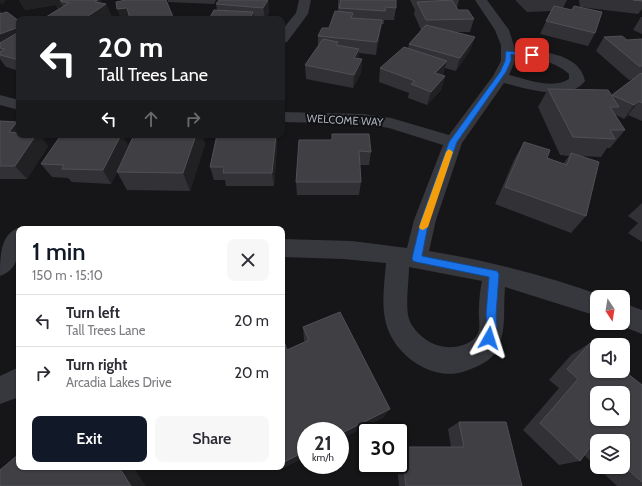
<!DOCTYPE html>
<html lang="en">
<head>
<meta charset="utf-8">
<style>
	:root { --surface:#fff; --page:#f7f7f7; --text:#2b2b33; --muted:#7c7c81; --line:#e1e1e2; --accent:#111827 }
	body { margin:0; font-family:Cabin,sans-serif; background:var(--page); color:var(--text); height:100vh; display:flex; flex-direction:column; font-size:15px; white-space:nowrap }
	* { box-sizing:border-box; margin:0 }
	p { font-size:13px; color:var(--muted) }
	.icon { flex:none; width:22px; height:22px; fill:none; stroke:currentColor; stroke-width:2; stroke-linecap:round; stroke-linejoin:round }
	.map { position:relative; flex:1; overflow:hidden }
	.drawer { position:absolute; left:16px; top:226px; width:269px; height:244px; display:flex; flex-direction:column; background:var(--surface); border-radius:8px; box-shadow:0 1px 3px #0004 }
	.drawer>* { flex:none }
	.top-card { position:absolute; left:16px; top:16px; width:269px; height:122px; border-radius:8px; box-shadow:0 1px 3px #0004; background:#202124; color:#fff; overflow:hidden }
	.needle { width:26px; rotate:168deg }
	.controls { position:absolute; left:590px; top:290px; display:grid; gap:8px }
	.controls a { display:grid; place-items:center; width:40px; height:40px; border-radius:8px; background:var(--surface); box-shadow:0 1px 3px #0004; font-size:20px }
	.speed { position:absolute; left:297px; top:422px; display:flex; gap:8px; font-size:20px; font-weight:700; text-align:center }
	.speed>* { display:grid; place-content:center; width:52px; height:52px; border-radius:50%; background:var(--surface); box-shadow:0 1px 3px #0004; line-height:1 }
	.speed small { font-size:10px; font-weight:400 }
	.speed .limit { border:2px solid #111; border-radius:6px; background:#fff; color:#111 }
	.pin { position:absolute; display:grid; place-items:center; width:34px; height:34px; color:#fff; margin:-17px; border-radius:8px; box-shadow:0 2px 6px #0006 }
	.me { position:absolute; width:44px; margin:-22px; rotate:6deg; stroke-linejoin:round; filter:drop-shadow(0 0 3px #0008) }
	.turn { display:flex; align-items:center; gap:14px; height:84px; padding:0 16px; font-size:18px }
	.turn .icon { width:52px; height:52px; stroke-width:2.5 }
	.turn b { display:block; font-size:28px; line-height:34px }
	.lanes { display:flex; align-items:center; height:38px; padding:0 16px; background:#0003; justify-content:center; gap:20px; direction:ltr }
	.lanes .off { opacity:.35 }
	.round { display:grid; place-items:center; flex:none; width:42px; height:42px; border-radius:8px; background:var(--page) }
	.headline { display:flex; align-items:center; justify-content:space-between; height:68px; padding:0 16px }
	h1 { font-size:24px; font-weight:600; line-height:30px; color:var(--accent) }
	.primary-button { display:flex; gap:8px; margin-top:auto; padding:8px 16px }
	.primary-button a { flex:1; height:46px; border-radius:8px; background:var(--accent); color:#fff; font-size:16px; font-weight:600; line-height:46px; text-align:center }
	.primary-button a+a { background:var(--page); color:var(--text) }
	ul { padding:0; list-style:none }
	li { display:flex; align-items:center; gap:12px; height:52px; padding:0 16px; border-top:1px solid var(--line) }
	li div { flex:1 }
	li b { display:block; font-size:15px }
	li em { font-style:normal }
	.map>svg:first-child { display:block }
</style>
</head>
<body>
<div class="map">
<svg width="642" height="486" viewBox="0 0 642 486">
	<rect width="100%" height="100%" fill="#161618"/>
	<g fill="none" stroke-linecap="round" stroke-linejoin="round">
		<path fill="#37383d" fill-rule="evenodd" d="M299 0H311L308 14 287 42 282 43V30L296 13Z
			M475 0H487L509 30 515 49C538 51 580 52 585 81 569 103 524 88 504 83L462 143 436 220 429 251C489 261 549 276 605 297H597V316L505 287C503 309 507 330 497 350 492 359 484 363 476 367 470 369 464 372 458 373 433 378 404 360 392 338 379 315 384 289 386 263L343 259 282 257V239L352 241 407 248 414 220 443 145 389 128 363 124 282 122V112L363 114 391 118 449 135 493 76 501 61V45L495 30ZM515 57C534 59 554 60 569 74V79C552 90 527 79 509 75L515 61ZM409 267 482 281C480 290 479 300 479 309 478 316 481 326 478 333 471 348 447 350 434 344 424 340 412 329 409 319 405 307 409 280 409 267Z
			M0 95 19 100V110L0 105Z
			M18 228 20 229H19C19 247 21 269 0 276 0 257 0 235 18 228Z
			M623 303 642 310V334L614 323H623Z
			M19 367V397L0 404V376Z"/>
	</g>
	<path fill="#323236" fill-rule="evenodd" d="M19 0 102 3 106 4 112 17 108 19H47L46 17 60 8 58 9 56 5 25 10Z
		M168 0H216L214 4 168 2Z
		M338 0H396V8L394 20H384V24H382L380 33 376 55 359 53 358 59H362L361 73 353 88 306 79 305 65 318 46V36L329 28 339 12V11H338Z
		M410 0H459L457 8 458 10 474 19 470 32H455L475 37 470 50 456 71 445 68 443 74 442 76H445L441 90 427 105 408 98 409 93 379 82 380 68 408 48 409 44 421 30 414 14 415 10Z
		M516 0H567L563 8 595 33 588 46 540 34 551 11 527 12 516 1Z
		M579 0H642V9L638 14 580 7Z
		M269 2 268 3 269 13 266 19H209L217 10 216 4Z
		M0 11 2 14 19 21V71L6 67 0 59Z
		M641 17H642V34L633 30Z
		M604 37 627 40 642 39V121L628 115 624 119 614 114 625 130 610 148H607L601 157 580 156 586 216 571 233 495 204 514 160 524 142 547 158 563 164 569 156 560 155 538 107 548 89 612 96 633 79 629 80 596 51Z
		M0 121 17 122 19 124V135L48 146 27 179H0Z
		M332 134 371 152 369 165H360L361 182 359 195H297L296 182 332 140Z
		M61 135H122L128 146 134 135H202L205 144 190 191 127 190 117 172 111 184 72 182 68 178 52 177 41 164Z
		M217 135H276L277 145 274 186H226L225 180H214L210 167Z
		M642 203V242L628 233 638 223 628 216Z
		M303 327 384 417 281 469 279 467H282L287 350 305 342 304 340Z
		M590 343 642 385V486H617L584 455 580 461 559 465 523 430 559 388 549 380 571 355ZM597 441H623V467H597Z
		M459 422 522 486H399L397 465H400V449L402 447H451L448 429Z"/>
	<path fill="#212124" d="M0 0H6L2 5 0 2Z
		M19 0H72L69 3 60 1 64 8 58 9 56 5 25 10Z
		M98 0H101L103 6 106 4 112 17 108 19H86L85 18 95 2Z
		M262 0H268L269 13 266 19H265Z
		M127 8 131 19H121L117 9Z
		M253 12 254 19H250Z
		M173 17V19H163Z
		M382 20 380 33 376 55 377 42Z
		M19 27V43L0 48V34Z
		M475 37 470 50 456 71 460 58Z
		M359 49 358 63 354 58Z
		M362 59 361 73 353 88 354 75Z
		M447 61 443 74 432 87 435 73Z
		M445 76 441 90 427 105 431 92Z
		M639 101 628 115 624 119 634 105Z
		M17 122 19 124V135L9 132Z
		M36 135H40L48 146 27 179 15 166Z
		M121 135H122L129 147 111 184 103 170Z
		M196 135H202L205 144 190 191 183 173Z
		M276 135 277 145 274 186 272 173Z
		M390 409 384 417 340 439V434Z
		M306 451V456L281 469 279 467H282V463Z
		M119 467H133L146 486H131Z"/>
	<path fill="#3f3f44" stroke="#4f5156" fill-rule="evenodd" d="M63 0H98L95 2 106 4 85 18 79 17 75 19H54L46 17 69 3 60 1Z
		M126 0H166L173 17 163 19H130L127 8 117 9 116 2Z
		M219 0H268L263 8 216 4Z
		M341 0H396V8L386 7 385 11 339 8Z
		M452 0 458 10H468L474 19 426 20 417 2Z
		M633 0H642V1Z
		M554 6 572 10 574 6 602 12 595 33 546 21Z
		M214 10 253 12 250 19H209Z
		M335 11 353 13 351 18 382 20 377 42 318 36 322 28H329Z
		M7 12 19 21V27L0 34V14Z
		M426 25 475 37 460 58 409 44Z
		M19 32V60L0 55V52L5 49 0 48V43Z
		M622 36 627 40 642 39V66H639L604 37Z
		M323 39 338 42 336 45 359 49 354 58 362 59 354 75 305 65Z
		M404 47 447 61 435 73 445 76 431 92 411 84 415 81 380 68Z
		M641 73 642 74V103L639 101 634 105 612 95Z
		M548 89 608 90 619 107H610L625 130H610L615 139 573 137Z
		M0 121 17 122 9 132 19 133V135H36L15 166H0Z
		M332 134H369L371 152 359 151 361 182H296L299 140H332Z
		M61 135H121L103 170 62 169 64 165 41 164Z
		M134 135H196L183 173 117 172Z
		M217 135H276L272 173H223L224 167H210Z
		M524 142 550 150 547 158 567 165 571 153 599 162 586 216 505 187Z
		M340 312 390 409 340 434V431H306V451L282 463V336L287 350 309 340 303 327Z
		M590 343 597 349V371H623V370L642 385V482L623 465V441H597L596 439 580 461 540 423 578 379 567 369ZM597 393H623V419H597Z
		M459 422H506L522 486H406L402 447H464Z
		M19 454V467H119L131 486H0V470Z"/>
	<path fill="#1a73e8" stroke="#114b97" d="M506 51 532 54 535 55 532 57 511 54V61L506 72 457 142 429 220 422 256 497 271 499 274 496 315 497 326 493 342 489 344 486 342 484 338 487 326 486 315 489 277 416 262 413 261 412 258 421 220 449 142 500 72 505 61Z"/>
	<path fill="#f59e0b" d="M449 149 453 152 428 227 423 230 420 229 419 227 446 152Z"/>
	<g text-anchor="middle" stroke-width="4" stroke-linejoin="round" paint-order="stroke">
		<g font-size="11" fill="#a8adb8" stroke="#111113">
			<text transform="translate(345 120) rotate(3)" y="4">WELCOME WAY</text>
		</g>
	</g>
</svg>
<div class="controls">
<a><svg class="needle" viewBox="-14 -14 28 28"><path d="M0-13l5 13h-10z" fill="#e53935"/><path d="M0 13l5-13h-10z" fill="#7c7c81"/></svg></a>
<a><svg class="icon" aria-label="sound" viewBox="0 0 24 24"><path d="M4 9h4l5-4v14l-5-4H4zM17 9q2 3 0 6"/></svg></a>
<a><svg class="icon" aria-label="search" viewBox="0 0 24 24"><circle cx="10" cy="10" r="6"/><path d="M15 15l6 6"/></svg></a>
<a><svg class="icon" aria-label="layers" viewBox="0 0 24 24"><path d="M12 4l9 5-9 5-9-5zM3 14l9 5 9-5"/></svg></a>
</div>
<div class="speed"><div>21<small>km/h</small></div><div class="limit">30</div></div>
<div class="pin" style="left:532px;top:55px;background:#d93025"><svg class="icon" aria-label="arrive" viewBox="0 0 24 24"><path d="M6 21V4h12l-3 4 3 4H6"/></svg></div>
<svg class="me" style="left:489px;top:338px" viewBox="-20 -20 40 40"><path d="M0-17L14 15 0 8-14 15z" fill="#1a73e8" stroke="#fff" stroke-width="4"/></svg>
<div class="top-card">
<div class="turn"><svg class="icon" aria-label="left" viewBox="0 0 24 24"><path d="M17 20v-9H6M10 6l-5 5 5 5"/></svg><div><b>20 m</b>Tall Trees Lane</div></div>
<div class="lanes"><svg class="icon" aria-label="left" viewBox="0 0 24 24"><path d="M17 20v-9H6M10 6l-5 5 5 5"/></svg><svg class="icon off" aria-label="ahead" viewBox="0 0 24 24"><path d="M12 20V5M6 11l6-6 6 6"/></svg><svg class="icon off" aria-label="right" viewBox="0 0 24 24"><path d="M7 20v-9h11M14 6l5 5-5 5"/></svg></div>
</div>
<section class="drawer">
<div class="headline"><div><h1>1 min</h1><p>150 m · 15:10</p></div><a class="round"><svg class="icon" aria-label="close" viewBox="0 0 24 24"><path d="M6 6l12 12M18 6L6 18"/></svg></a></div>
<ul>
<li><svg class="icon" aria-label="left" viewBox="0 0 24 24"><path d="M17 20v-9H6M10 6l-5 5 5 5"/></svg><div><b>Turn left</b><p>Tall Trees Lane</p></div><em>20 m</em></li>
<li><svg class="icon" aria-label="right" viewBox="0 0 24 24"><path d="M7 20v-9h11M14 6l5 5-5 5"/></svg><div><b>Turn right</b><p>Arcadia Lakes Drive</p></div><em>20 m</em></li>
</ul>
<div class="primary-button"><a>Exit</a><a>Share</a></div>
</section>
</div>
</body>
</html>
